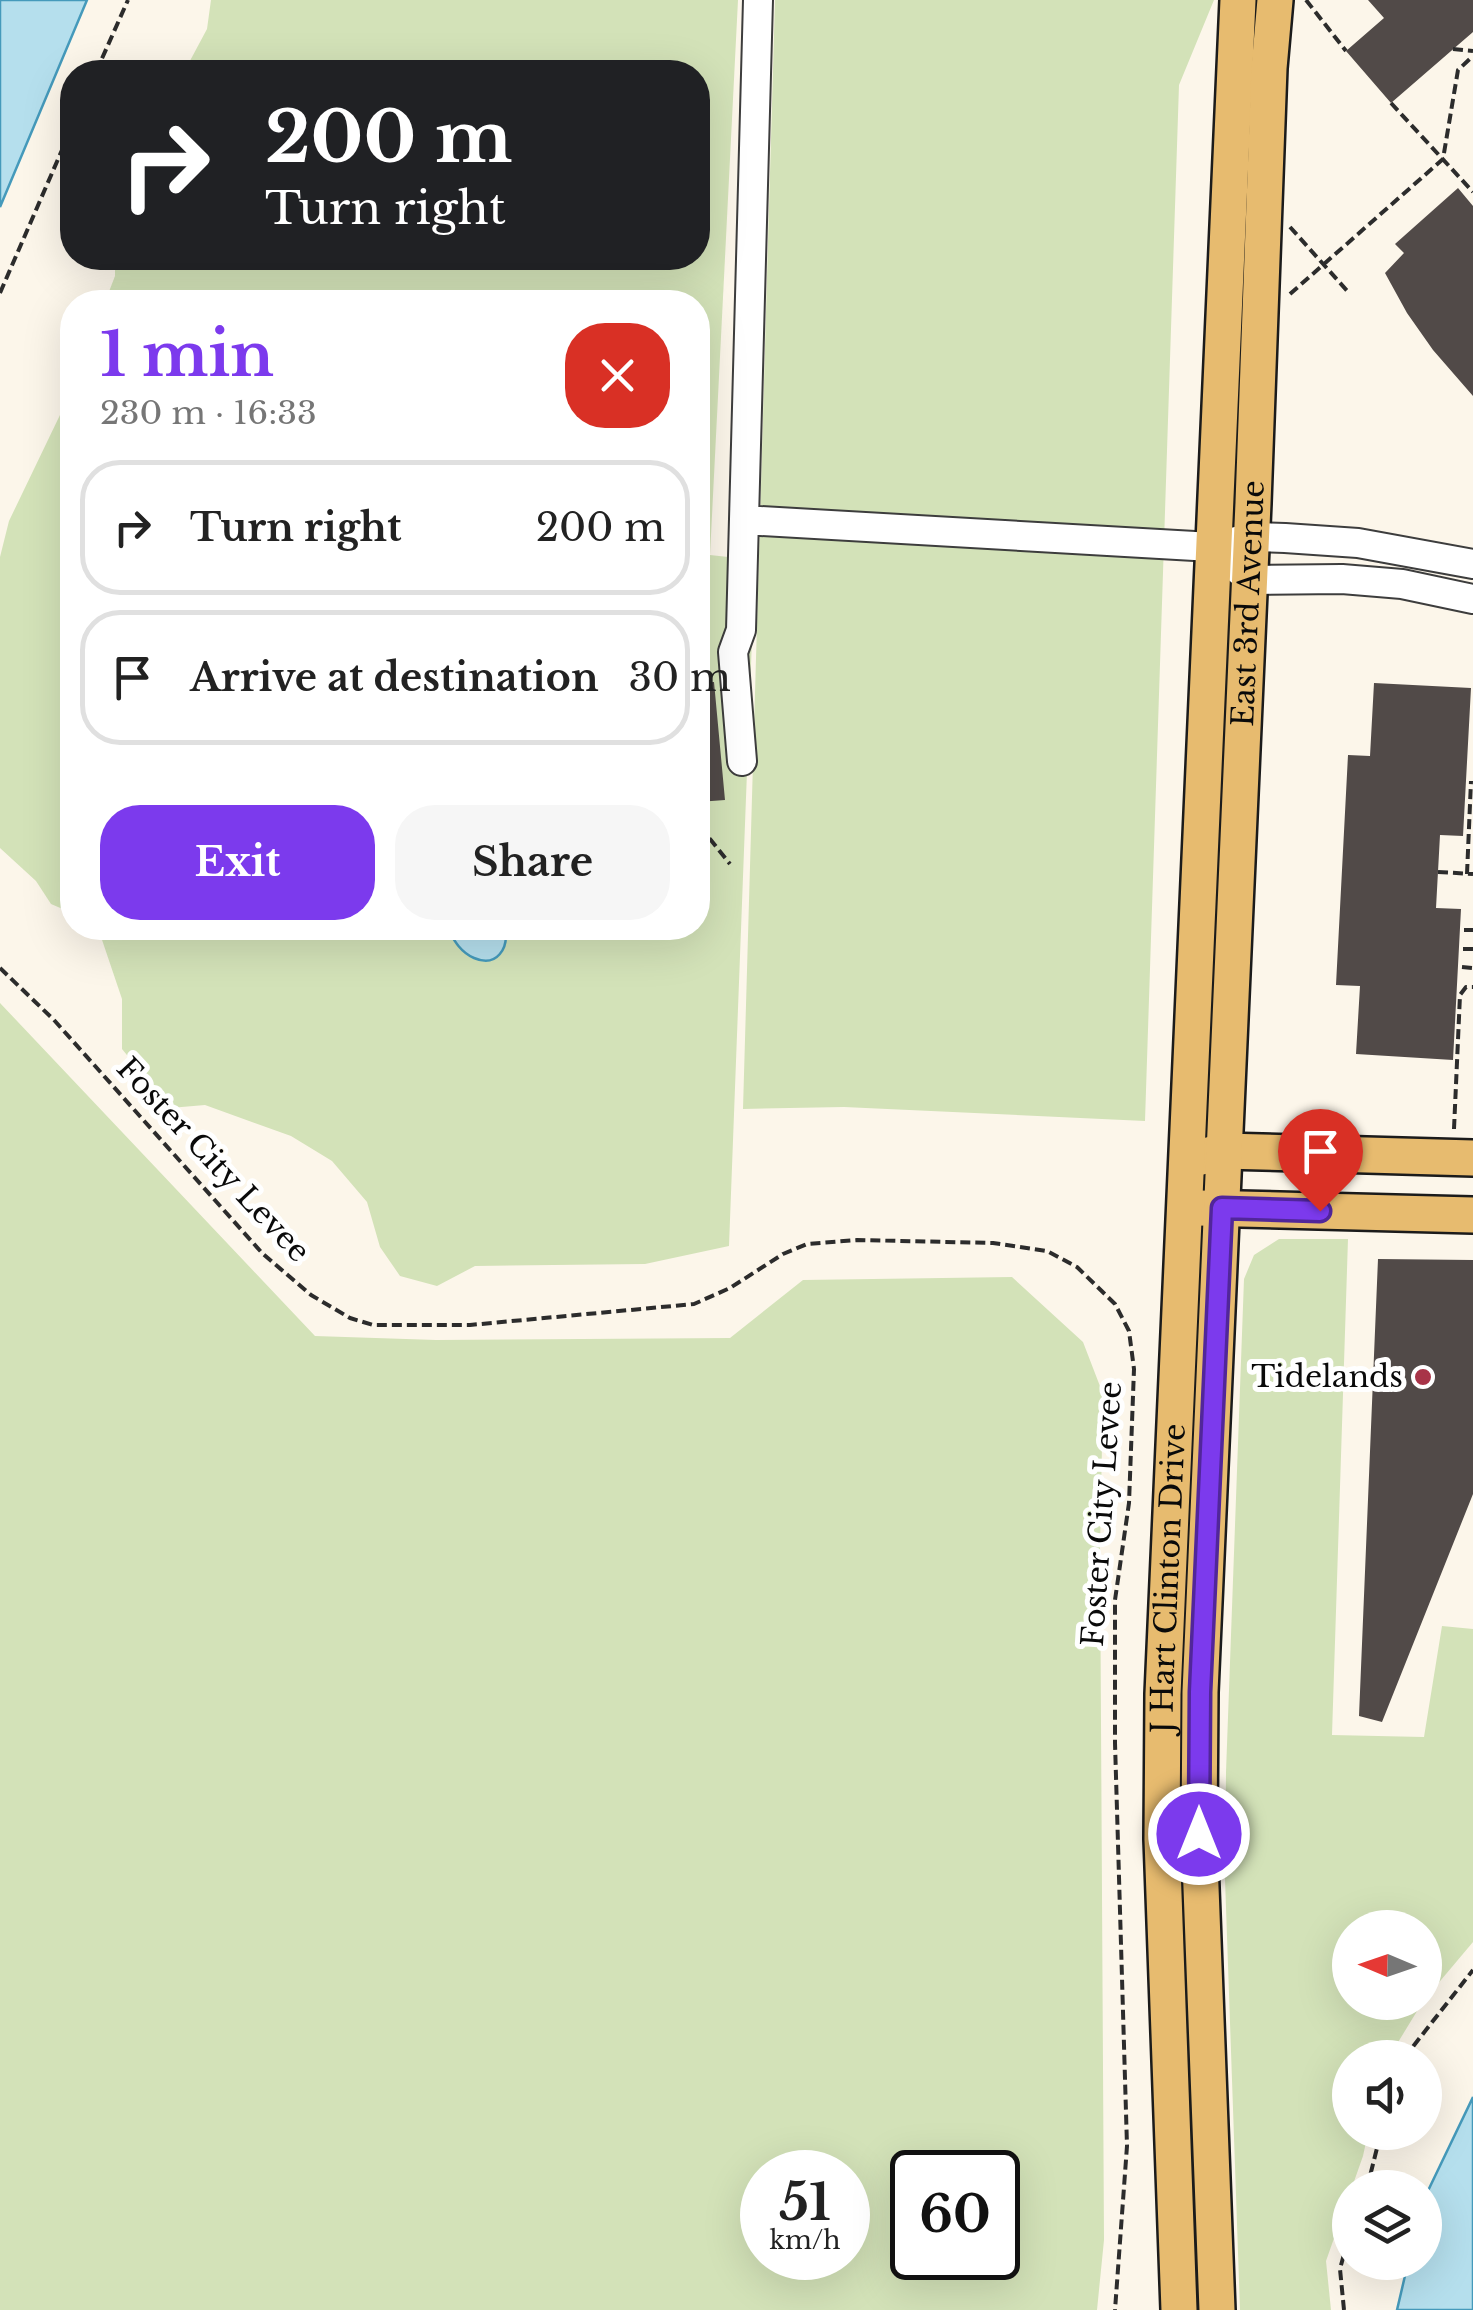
<!DOCTYPE html>
<html lang="en">
<head>
<meta charset="utf-8">
<style>
	:root { --surface:#fff; --page:#f6f6f6; --text:#222; --muted:#767676; --line:#e0e0e0; --accent:#7c3aed }
	body { margin:0; font-family:"Libre Baskerville",serif; background:var(--page); color:var(--text); height:100vh; display:flex; flex-direction:column; font-size:38px; white-space:nowrap }
	* { box-sizing:border-box; margin:0 }
	p { font-size:32px; color:var(--muted) }
	.icon { flex:none; width:55px; height:55px; fill:none; stroke:currentColor; stroke-width:2; stroke-linecap:round; stroke-linejoin:round }
	.map { position:relative; flex:1; overflow:hidden }
	.panel { position:absolute; left:60px; top:290px; width:650px; height:650px; display:flex; flex-direction:column; background:var(--surface); border-radius:40px; box-shadow:0 10px 40px #0002 }
	.panel>* { flex:none }
	.top-card { position:absolute; left:60px; top:60px; width:650px; height:210px; border-radius:40px; box-shadow:0 10px 40px #0002; background:#202124; color:#fff; overflow:hidden }
	.needle { width:65px; rotate:272deg }
	.controls { position:absolute; left:1332px; top:1910px; display:grid; gap:20px }
	.controls a { display:grid; place-items:center; width:110px; height:110px; border-radius:50%; background:var(--surface); box-shadow:0 10px 40px #0002; font-size:50px }
	.speed { position:absolute; left:740px; top:2150px; display:flex; gap:20px; font-size:50px; font-weight:700; text-align:center }
	.speed>* { display:grid; place-content:center; width:130px; height:130px; border-radius:50%; background:var(--surface); box-shadow:0 10px 40px #0002; line-height:1 }
	.speed small { font-size:25px; font-weight:400 }
	.speed .limit { border:5px solid #111; border-radius:15px; background:#fff; color:#111 }
	.pin { position:absolute; display:grid; place-items:center; width:85px; height:85px; color:#fff; margin:-102px -42px; border-radius:50% 50% 50% 0; rotate:-45deg; box-shadow:0 0 10px #0007 }
	.pin .icon { rotate:45deg }
	.me { position:absolute; width:110px; margin:-55px; rotate:0deg; stroke-linejoin:round; filter:drop-shadow(0 0 8px #0008) }
	.turn { display:flex; align-items:center; gap:35px; height:210px; padding:0 40px; font-size:45px }
	.turn .icon { width:130px; height:130px; stroke-width:2.5 }
	.turn b { display:block; font-size:70px; line-height:85px }
	.round { display:grid; place-items:center; flex:none; width:105px; height:105px; border-radius:40px; background:var(--page) }
	.headline { display:flex; align-items:center; justify-content:space-between; height:170px; padding:0 40px }
	h1 { font-size:60px; font-weight:700; line-height:75px; color:var(--accent) }
	.action { display:flex; gap:20px; margin-top:auto; padding:20px 40px }
	.action a { flex:1; height:115px; border-radius:40px; background:var(--accent); color:#fff; font-size:40px; font-weight:700; line-height:115px; text-align:center }
	.action a+a { background:var(--page); color:var(--text) }
	ul { padding:0; list-style:none }
	li { display:flex; align-items:center; gap:30px; height:135px; margin:0 20px 15px; padding:0 20px; border:5px solid var(--line); border-radius:40px }
	li div { flex:1 }
	li b { display:block; font-size:38px }
	li em { font-style:normal }
	.map>svg:first-child { display:block }
</style>
</head>
<body>
<div class="map">
<svg width="1473" height="2310" viewBox="0 0 1473 2310">
	<rect width="100%" height="100%" fill="#fcf6ea"/>
	<path fill="#d3e2b8" fill-rule="evenodd" d="M211 0H738L710 555 755 560 729 1246 645 1264 475 1266 437 1286 400 1276 380 1247 367 1202 332 1161 291 1136 205 1105 170 1108 122 1049V999L98 928H698V302H105L115 276V258H698V72H184L207 29Z
		M775 0H1214L1179 85 1145 1121 844 1107 743 1109Z
		M72 390V913L51 904 36 881 0 848V557L9 521Z
		M0 1003 315 1336 436 1340 730 1338 803 1280 1012 1277 1083 1342 1103 1394 1100 1548 1104 2240 1097 2310H0ZM762 2172H848V2258H762ZM912 2172H998V2258H912Z
		M1279 1239H1348L1332 1735 1424 1737 1442 1626 1473 1629V1942L1425 1999V1928H1350V2002L1422 2003 1389 2057 1350 2058V2132L1368 2133 1363 2156 1326 2261 1331 2310H1240L1225 1879 1226 1772 1244 1279 1254 1255Z"/>
	<path fill="#b5dfed" stroke="#459abb" stroke-width="2.5" d="M0 0H87L0 207Z
		M447 928H505C509 948 497 968 474 958 460 952 454 940 447 928Z
		M1473 2097V2310H1397L1408 2263 1425 2262V2197Z"/>
	<path fill="#514a48" d="M1368 0H1473V32L1391 103 1346 51 1384 18Z
		M1458 188 1473 206V396L1433 350 1407 313 1385 273 1404 253 1395 244Z
		M714 682 725 800 698 802V683Z
		M1374 683 1471 688 1463 836 1440 835 1436 908 1461 909 1453 1060 1356 1054 1360 986 1336 985 1348 755 1370 756Z
		M1378 1259 1473 1260V1494L1382 1722 1359 1716Z"/>
	<g fill="none" stroke-linecap="round" stroke-linejoin="round">
		<g stroke="#3d3d3d" stroke-width="32">
			<path id="minor" d="M744 520 1212 547 1252 537 1285 538 1358 543 1473 564
				M1212 547 1250 580 1342 579 1402 584 1473 599
				M742 761 733 652 741 630 758 0"/>
		</g>
		<g stroke="#1b1b1b" stroke-width="40">
			<g id="major">
				<path d="M1201 1157 1224 1151 1473 1158"/>
				<path d="M1199 1208 1473 1215"/>
				<path id="s1" d="M1179 2310 1162 1839 1163 1694 1238 0"/>
				<path id="s2" d="M1217 2310 1199 1835 1200 1692 1253 503 1269 68 1275 0"/>
			</g>
		</g>
		<path stroke="#2c2c2c" stroke-width="4" stroke-dasharray="10 5" stroke-linecap="butt" d="M1306 0 1346 51
			M1453 49 1473 51
			M96 72 128 0
			M1391 103 1473 192
			M1290 227 1350 294
			M0 293 72 127
			M1290 294 1443 159 1458 70 1473 56
			M698 829 710 839 730 864
			M1438 872 1473 874
			M1467 874 1471 781
			M1464 930H1473
			M1463 949H1473
			M1462 967 1473 968
			M0 968 54 1020 263 1254 311 1295 350 1318 373 1325H470L694 1304 730 1288 783 1254 807 1244 857 1240 993 1243 1047 1251 1077 1267 1115 1304 1129 1331 1134 1369 1129 1503 1115 1600V1743L1127 2146 1115 2310
			M1454 1129 1460 995 1466 987H1473
			M1404 2058 1473 1970
			M1367 2188 1381 2132
			M1344 2310 1340 2269 1350 2232"/>
		<use href="#minor" stroke="#fff" stroke-width="28"/>
		<use href="#major" stroke="#e7bb6f" stroke-width="35"/>
	</g>
	<g fill="none" stroke-linecap="round" stroke-linejoin="round">
		<g stroke="#51269a" stroke-width="25">
			<path id="route" d="M1199 1834 1200 1692 1222 1208 1320 1211"/>
		</g>
		<use href="#route" stroke="#7c3aed" stroke-width="18"/>
	</g>
	<circle fill="#a83448" stroke="#fff" stroke-width="4" cx="1423" cy="1377" r="10"/>
	<g text-anchor="middle" stroke-width="10" stroke-linejoin="round" paint-order="stroke">
		<g font-size="30" fill="#0a0a0a" stroke="#fff">
			<text dy="10" stroke="none"><textPath href="#s2" startOffset="1708">East 3rd Avenue</textPath></text>
			<text transform="translate(213 1160) rotate(47)" y="10">Foster City Levee</text>
			<text transform="translate(1102 1514) rotate(-86)" y="10">Foster City Levee</text>
			<text dy="10" stroke="none"><textPath href="#s1" startOffset="732">J Hart Clinton Drive</textPath></text>
		</g>
		<g font-size="30" fill="#0a0a0a" stroke="#fff" text-anchor="end">
			<text x="1403" y="1387">Tidelands</text>
		</g>
	</g>
</svg>
<div class="controls">
<a><svg class="needle" viewBox="-14 -14 28 28"><path d="M0-13l5 13h-10z" fill="#e53935"/><path d="M0 13l5-13h-10z" fill="#767676"/></svg></a>
<a><svg class="icon" aria-label="sound" viewBox="0 0 24 24"><path d="M4 9h4l5-4v14l-5-4H4zM17 9q2 3 0 6"/></svg></a>
<a><svg class="icon" aria-label="layers" viewBox="0 0 24 24"><path d="M12 4l9 5-9 5-9-5zM3 14l9 5 9-5"/></svg></a>
</div>
<div class="speed"><div>51<small>km/h</small></div><div class="limit">60</div></div>
<div class="pin" style="left:1320px;top:1211px;background:#d93025"><svg class="icon" aria-label="arrive" viewBox="0 0 24 24"><path d="M6 21V4h12l-3 4 3 4H6"/></svg></div>
<svg class="me" style="left:1199px;top:1834px" viewBox="-20 -20 40 40"><circle r="17" fill="#7c3aed" stroke="#fff" stroke-width="3"/><path d="M0-11L8 9 0 5-8 9z" fill="#fff"/></svg>
<div class="top-card">
<div class="turn"><svg class="icon" aria-label="right" viewBox="0 0 24 24"><path d="M7 20v-9h11M14 6l5 5-5 5"/></svg><div><b>200 m</b>Turn right</div></div>
</div>
<section class="panel">
<div class="headline"><div><h1>1 min</h1><p>230 m · 16:33</p></div><a class="round" style="background:#d93025;color:#fff"><svg class="icon" aria-label="close" viewBox="0 0 24 24"><path d="M6 6l12 12M18 6L6 18"/></svg></a></div>
<ul>
<li><svg class="icon" aria-label="right" viewBox="0 0 24 24"><path d="M7 20v-9h11M14 6l5 5-5 5"/></svg><div><b>Turn right</b></div><em>200 m</em></li>
<li><svg class="icon" aria-label="arrive" viewBox="0 0 24 24"><path d="M6 21V4h12l-3 4 3 4H6"/></svg><div><b>Arrive at destination</b></div><em>30 m</em></li>
</ul>
<div class="action"><a>Exit</a><a>Share</a></div>
</section>
</div>
</body>
</html>
